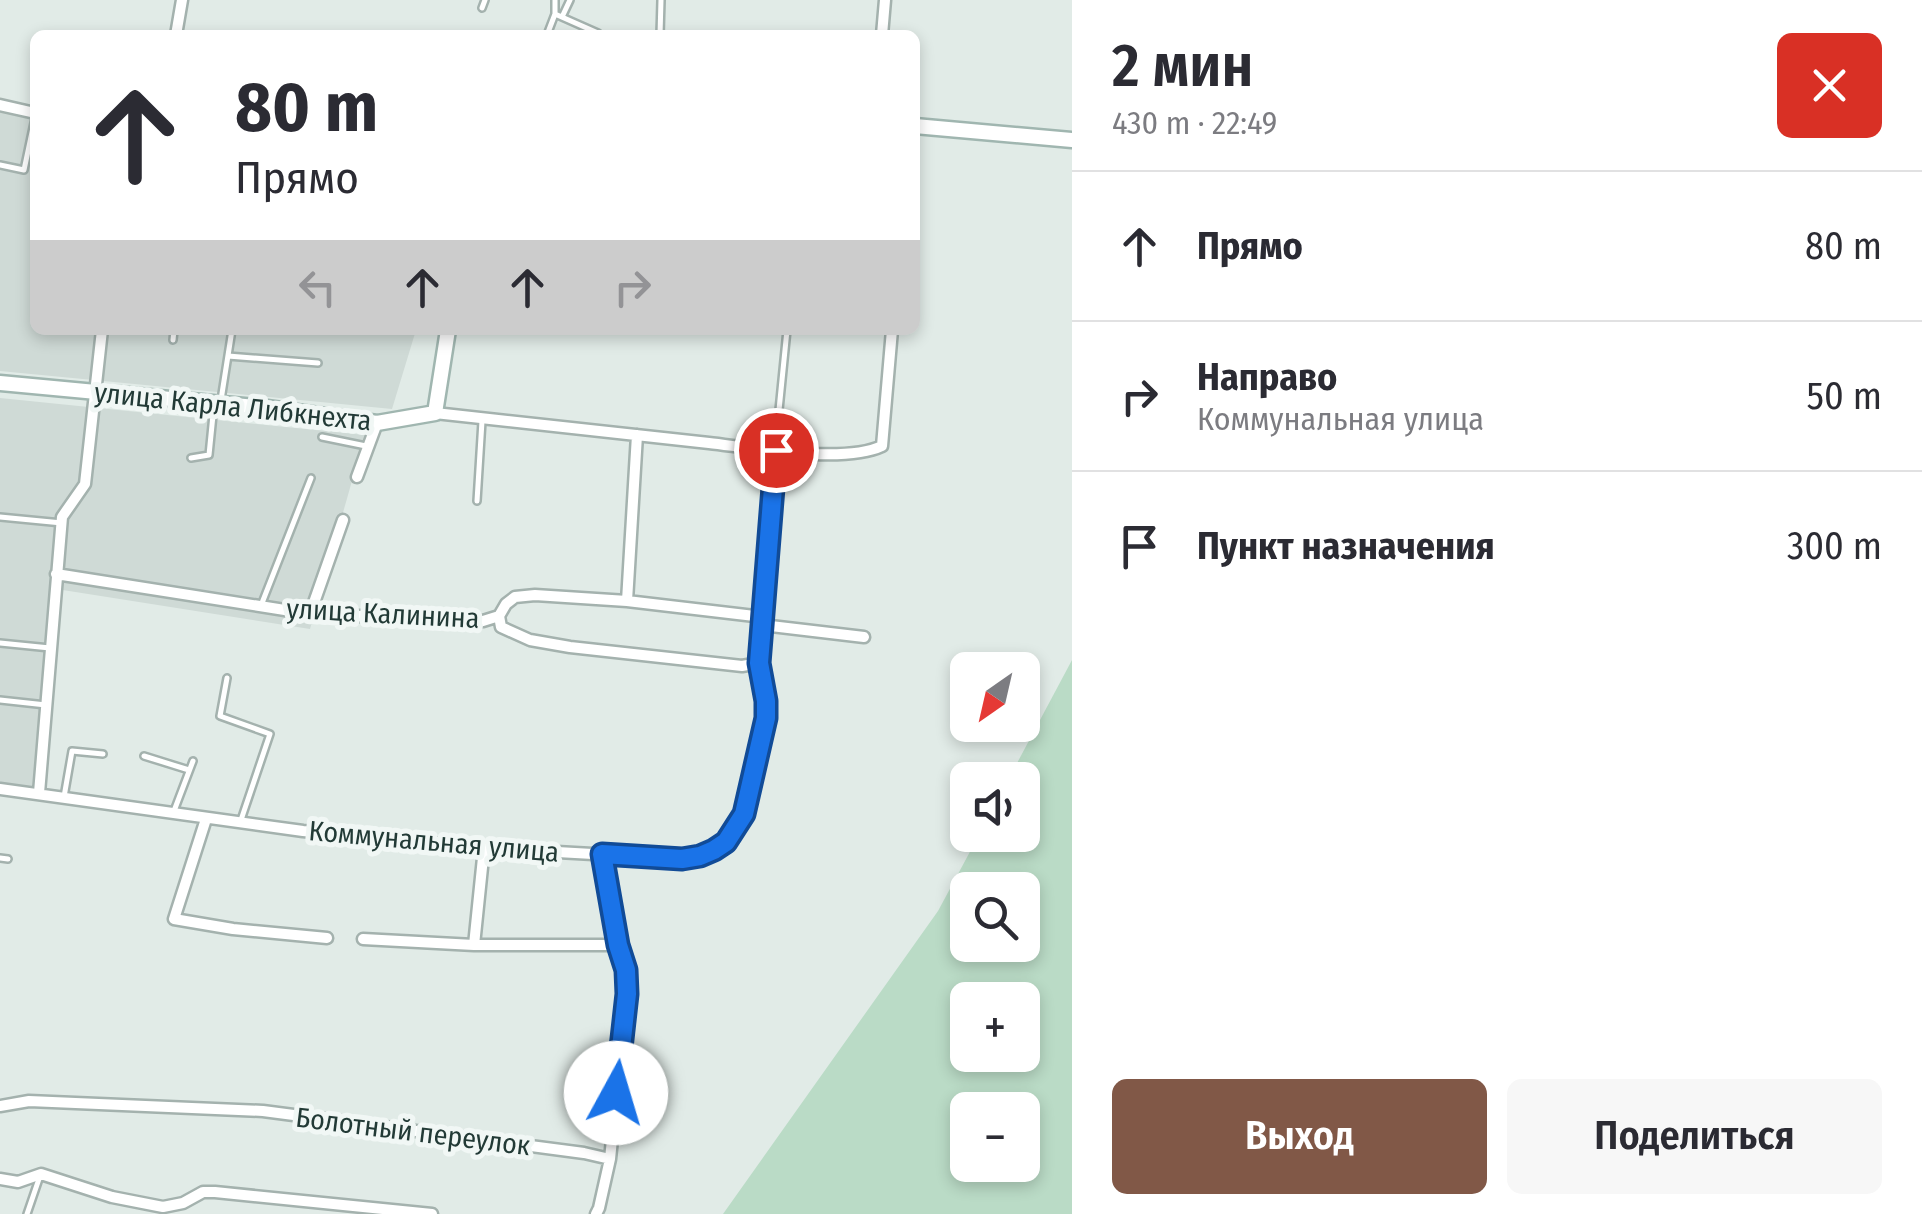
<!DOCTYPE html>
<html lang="ru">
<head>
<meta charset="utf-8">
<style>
	:root { --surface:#fff; --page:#f7f7f7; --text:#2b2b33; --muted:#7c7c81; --line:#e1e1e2; --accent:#815847 }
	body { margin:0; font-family:"Fira Sans Condensed",sans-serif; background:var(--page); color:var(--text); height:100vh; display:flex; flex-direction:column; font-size:38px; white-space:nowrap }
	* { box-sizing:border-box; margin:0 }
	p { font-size:32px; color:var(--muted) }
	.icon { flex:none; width:55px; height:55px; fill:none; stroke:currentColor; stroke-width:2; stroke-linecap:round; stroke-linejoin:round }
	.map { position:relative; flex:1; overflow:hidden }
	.details { display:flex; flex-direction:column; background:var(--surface); width:850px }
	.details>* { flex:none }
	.top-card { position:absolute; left:30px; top:30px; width:890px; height:305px; border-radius:15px; box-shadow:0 5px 15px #0003; background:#fff; color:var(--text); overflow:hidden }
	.needle { width:65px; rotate:214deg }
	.tools { position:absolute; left:950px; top:652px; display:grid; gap:20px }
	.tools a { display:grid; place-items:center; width:90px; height:90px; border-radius:15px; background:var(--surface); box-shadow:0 5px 15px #0003; font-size:50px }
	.pin { position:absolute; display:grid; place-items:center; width:85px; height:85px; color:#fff; margin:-42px; border:5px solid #fff; border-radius:50%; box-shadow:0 2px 10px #0007 }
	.me { position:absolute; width:110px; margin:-55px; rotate:6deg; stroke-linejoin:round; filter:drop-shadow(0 0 8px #0008) }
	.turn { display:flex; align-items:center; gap:35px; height:210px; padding:0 40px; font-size:45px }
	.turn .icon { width:130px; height:130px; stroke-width:2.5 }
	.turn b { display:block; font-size:70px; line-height:85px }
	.lanes { display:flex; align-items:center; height:95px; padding:0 40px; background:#0003; justify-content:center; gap:50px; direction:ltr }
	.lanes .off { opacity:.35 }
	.round { display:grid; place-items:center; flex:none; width:105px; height:105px; border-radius:15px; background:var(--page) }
	.head { display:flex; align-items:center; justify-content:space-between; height:170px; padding:0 40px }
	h1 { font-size:60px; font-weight:600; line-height:75px }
	.primary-button { display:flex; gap:20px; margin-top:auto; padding:20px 40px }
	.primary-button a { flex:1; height:115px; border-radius:15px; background:var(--accent); color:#fff; font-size:40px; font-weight:600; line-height:115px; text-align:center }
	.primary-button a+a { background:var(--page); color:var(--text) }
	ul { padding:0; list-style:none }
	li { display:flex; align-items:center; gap:30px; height:150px; padding:0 40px; border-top:2px solid var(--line) }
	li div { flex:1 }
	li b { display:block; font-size:38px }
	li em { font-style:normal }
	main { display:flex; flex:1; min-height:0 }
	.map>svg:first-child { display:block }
</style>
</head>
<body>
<main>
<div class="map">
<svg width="1072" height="1214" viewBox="0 0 1072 1214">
	<rect width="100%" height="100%" fill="#e1ebe7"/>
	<path fill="#cfdad6" d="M0 108 35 113V330H416L392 409 0 371Z
		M0 398 365 435 310 629 50 588 35 790 0 787Z"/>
	<path fill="#badbc6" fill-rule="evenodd" d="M1072 660V1214H723L938 911 979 835H1022V780H1008ZM968 890H1022V945H968ZM968 1000H1022V1055H968ZM968 1110H1022V1165H968Z"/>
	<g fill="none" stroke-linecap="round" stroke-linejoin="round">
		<g stroke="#a4b2ae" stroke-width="10">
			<path id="lane" d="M482 8 485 0
				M555 14 598 33
				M562 17 570 0
				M547 35 555 14V0
				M660 35 661 0
				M0 165 24 170 35 118
				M173 340 174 330
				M228 356 318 363
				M221 400 232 330
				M322 437 366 446
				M775 450 787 330
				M191 458 209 455 214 405
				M477 501 482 421
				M0 517 62 523
				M262 603 311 478
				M0 643 50 648
				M227 678 220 716 270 734 241 820
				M0 700 46 705
				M144 756 189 770
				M64 797 72 751 103 754
				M174 811 193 761
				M0 858 8 859
				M27 1214 40 1176"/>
		</g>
		<g stroke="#a4b2ae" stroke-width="15">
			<path id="street" d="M176 35 182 0
				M882 35 885 0
				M0 105 35 113
				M435 413C527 423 618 433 709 443 753 448 844 464 882 446L892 330
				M357 477 377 423
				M56 574 310 614 483 621 499 616 506 604 515 597 535 595 627 601 763 617
				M627 601 637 435
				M310 614 343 520
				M499 616 501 627 530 640 570 647 742 666 759 663
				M762 625 864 637
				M0 789 303 831 484 848 682 859C741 849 741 823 754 773 759 751 766 727 766 704 766 689 759 674 759 659 761 589 770 519 775 450
				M39 793 62 517 85 484 102 330
				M206 819 174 919 233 929 327 938
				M363 939 474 945H618
				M474 945 484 848
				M0 1106 29 1101 263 1111 584 1153 610 1159 627 994 626 970 618 945 602 854
				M0 1179 18 1182 41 1174 112 1197 163 1207 183 1203 203 1192H215L432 1214
				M596 1214 599 1208 610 1159"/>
		</g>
		<g stroke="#a0b6b0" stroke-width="19">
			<path id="secondary" d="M915 126 1072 140
				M0 383 267 408 377 423 435 413 448 330"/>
		</g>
		<use href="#lane" stroke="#fff" stroke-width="5"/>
		<use href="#street" stroke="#fff" stroke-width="10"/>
		<use href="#secondary" stroke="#fff" stroke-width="14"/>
	</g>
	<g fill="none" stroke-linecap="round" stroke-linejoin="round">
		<g stroke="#114b97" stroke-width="25">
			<path id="route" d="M616 1093 627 994 626 970 618 945 602 854 682 859 700 856 714 850 726 842 744 814 766 718V701L759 663 776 450"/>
		</g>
		<use href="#route" stroke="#1a73e8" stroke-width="18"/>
	</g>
	<g text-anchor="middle" stroke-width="10" stroke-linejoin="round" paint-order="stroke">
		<g font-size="28" fill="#223a36" stroke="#f1f7f5">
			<text transform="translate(233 406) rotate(6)" y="10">улица Карла Либкнехта</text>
			<text transform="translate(383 613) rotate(3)" y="10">улица Калинина</text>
			<text transform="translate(434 841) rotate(5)" y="10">Коммунальная улица</text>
			<text transform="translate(413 1131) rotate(7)" y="10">Болотный переулок</text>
		</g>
	</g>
</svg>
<div class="tools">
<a><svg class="needle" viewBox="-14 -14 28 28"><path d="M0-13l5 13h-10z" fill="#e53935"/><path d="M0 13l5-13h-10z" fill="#7c7c81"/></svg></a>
<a><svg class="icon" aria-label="sound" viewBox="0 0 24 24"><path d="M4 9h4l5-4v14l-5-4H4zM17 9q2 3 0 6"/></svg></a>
<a><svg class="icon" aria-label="search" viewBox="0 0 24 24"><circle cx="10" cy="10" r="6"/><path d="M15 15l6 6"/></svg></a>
<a>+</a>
<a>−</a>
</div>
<div class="pin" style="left:776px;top:450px;background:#d93025"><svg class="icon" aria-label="arrive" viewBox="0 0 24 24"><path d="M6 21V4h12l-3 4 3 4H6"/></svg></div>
<svg class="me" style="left:616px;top:1093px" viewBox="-20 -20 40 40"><circle r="19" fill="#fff"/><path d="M0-13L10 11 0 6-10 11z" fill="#1a73e8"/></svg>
<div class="top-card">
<div class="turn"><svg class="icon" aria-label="ahead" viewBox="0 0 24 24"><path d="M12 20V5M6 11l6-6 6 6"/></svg><div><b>80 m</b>Прямо</div></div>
<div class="lanes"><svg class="icon off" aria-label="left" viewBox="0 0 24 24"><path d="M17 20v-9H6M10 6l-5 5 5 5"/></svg><svg class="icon" aria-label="ahead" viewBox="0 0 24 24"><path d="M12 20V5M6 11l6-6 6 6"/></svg><svg class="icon" aria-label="ahead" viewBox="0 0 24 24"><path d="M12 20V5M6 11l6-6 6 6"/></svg><svg class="icon off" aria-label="right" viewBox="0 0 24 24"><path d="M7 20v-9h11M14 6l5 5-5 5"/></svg></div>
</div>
</div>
<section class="details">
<div class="head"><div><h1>2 мин</h1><p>430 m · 22:49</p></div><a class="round" style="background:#d93025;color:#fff"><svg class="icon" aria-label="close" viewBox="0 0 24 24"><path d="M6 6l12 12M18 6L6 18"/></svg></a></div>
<ul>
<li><svg class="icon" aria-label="ahead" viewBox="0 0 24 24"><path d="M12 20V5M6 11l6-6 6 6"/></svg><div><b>Прямо</b></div><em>80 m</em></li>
<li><svg class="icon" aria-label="right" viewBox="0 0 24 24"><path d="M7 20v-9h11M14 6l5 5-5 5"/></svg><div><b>Направо</b><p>Коммунальная улица</p></div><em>50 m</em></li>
<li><svg class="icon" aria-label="arrive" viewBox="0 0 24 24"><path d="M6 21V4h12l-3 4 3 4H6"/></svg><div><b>Пункт назначения</b></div><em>300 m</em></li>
</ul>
<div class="primary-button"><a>Выход</a><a>Поделиться</a></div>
</section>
</main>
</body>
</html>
